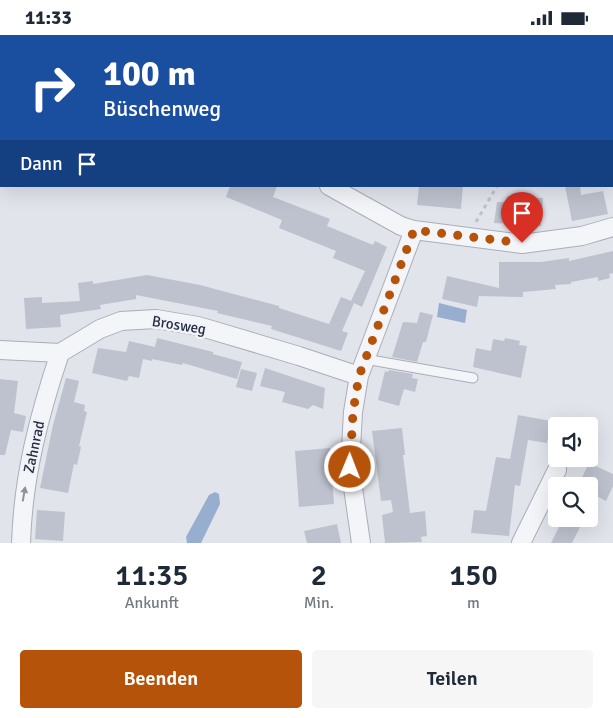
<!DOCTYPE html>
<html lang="de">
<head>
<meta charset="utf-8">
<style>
	:root { --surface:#fff; --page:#f6f6f7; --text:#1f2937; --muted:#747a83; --accent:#b45309 }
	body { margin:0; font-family:Signika,sans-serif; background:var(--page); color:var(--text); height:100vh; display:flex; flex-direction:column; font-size:19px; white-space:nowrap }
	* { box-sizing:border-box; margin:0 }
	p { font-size:16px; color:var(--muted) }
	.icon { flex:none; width:28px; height:28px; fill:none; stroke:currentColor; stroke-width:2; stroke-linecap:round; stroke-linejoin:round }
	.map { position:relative; height:508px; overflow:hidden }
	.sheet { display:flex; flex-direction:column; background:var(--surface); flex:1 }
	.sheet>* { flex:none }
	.banner { position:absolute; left:0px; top:0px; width:614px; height:152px; box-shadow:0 5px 20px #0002; background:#1a4fa0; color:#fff; overflow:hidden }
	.tools { position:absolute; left:548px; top:382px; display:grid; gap:10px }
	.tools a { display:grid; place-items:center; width:50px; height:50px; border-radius:5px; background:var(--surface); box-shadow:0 5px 20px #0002; font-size:25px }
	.pin { position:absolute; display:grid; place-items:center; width:42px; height:42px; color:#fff; margin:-51px -21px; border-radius:50% 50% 50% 0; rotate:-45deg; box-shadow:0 0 5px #0007 }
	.pin .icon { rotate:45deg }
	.me { position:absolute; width:55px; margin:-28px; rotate:1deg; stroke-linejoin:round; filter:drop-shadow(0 0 4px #0008) }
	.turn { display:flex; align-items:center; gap:18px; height:105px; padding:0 20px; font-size:22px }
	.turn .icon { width:65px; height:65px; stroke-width:2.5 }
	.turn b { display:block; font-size:35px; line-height:42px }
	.then { display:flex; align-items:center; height:48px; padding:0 20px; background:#0003; gap:10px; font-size:19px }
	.eta { display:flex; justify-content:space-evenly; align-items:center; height:85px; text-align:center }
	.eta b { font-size:30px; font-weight:600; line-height:35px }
	.action { display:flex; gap:10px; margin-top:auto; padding:10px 20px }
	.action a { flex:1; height:58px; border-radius:5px; background:var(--accent); color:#fff; font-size:20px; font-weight:600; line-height:58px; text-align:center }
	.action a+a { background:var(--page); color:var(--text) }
	.status { display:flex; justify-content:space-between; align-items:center; height:35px; padding:0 25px; background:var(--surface); direction:ltr }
	.status svg { height:14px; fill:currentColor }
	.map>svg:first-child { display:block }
</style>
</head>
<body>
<div class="status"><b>11:33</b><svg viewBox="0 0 49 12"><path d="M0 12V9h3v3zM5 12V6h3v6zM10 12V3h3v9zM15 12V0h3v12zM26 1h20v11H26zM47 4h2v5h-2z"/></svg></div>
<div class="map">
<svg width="613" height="508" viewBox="0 0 613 508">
	<rect width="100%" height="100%" fill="#e1e4eb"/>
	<path fill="#98aece" d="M439 268 467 275 465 288 437 282Z
		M215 457 219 459 220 469 201 508H187L186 502 209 460Z"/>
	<path fill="#bdc2ce" d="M230 151H277L273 162 330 184 327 191 373 210 375 206 387 212 362 272 354 268 342 296 348 298 341 316 271 294 272 291 217 278 218 276 136 260V264L100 270 101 274 60 280 61 292 26 294 24 263 42 262V268L80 266 78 248 93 246V249L147 240 200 250 279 271V273L329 289 341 262 351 266 365 236 333 223 336 216 279 193 282 185 226 162Z
		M419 151H463L461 174 417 170Z
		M565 151H580L581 160 603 156 608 179 572 186Z
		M507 161 543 163 541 191 494 188 497 167H506Z
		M613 216V238L609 239 610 243 598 246V242L571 247V249L555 250 556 254 523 257V262L479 261 477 272 442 264 447 241 499 253V227H541L569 223V226Z
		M420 277 433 280 426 307H423L417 327 392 322 403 287 417 288Z
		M157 303 213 317V319L242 327 237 344 183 328 182 330 152 324V326L143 324 139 343 129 341 127 346 92 338 98 313 126 317 129 306 155 312Z
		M505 303 520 306 519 310 527 311 521 343 473 332 476 313 491 316 493 304 504 306Z
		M265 333 325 353 323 374 313 370 308 374 282 367 285 357 260 351Z
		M241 334 257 338 252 356 236 352Z
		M389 335 413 339 412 343 418 344 415 357 404 354 399 371 378 365 385 336 388 337Z
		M66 343 79 346 74 367 85 370 84 376 87 377 79 411 81 412 77 430 74 429 68 458 40 453 53 390Z
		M0 344 18 346 14 378 26 381 23 397 11 395 5 420H0Z
		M518 380 551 386 547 408 528 405 520 451 515 450 509 501 471 498 474 475 486 476 496 422 510 424Z
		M402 393 405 420H403L410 478 425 476 427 501 421 502 422 507 385 508 382 480 393 477 391 465 381 466 372 396Z
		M330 413 334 469 299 472 295 416Z
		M589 428 613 439V451L606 466 589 457V451H578Z
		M37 475 65 477 63 506 35 504Z
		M563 484H584L572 508H551Z
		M337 489 341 508H307L304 496Z"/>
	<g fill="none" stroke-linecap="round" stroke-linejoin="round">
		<g stroke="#a9aeb9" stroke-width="11">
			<path id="service" d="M365 324 473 343"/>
		</g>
		<g stroke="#a9aeb9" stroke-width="20">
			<path id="minor" d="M53 0 55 1
				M438 0 440 1
				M612 26H613
				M329 151 401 191 414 195 522 209 582 201 613 192
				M0 315 60 318 100 294 121 286 156 284 198 291 299 321 359 341
				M21 508C23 442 39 380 60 318
				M361 508 350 432 353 377 359 341 414 195
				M521 508 557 435"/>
		</g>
		<path stroke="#bfc2ca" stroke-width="3" stroke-dasharray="4 4" stroke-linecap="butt" d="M504 0 505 1
			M76 1V0
			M189 1 190 0
			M288 1V0
			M377 1V0
			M0 82H1
			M476 187 497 151"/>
		<use href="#service" stroke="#f4f5f9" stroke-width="9"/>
		<use href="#minor" stroke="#f4f5f9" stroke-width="18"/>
	</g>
	<defs><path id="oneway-solid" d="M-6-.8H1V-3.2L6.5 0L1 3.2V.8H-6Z" transform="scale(1.25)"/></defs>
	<use fill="#8e929e" href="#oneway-solid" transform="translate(24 459) rotate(-80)"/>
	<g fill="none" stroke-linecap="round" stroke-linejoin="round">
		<path stroke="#b45309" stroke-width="9" stroke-dasharray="0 16.2" d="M350 432 353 377 359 341 414 195 522 208"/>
	</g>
	<g text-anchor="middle" stroke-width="5" stroke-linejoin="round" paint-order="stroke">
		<g font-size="15" fill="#272f44" stroke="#f1f3f8">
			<text transform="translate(179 290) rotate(9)" y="5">Brosweg</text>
			<text transform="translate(34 412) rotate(-78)" y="5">Zahnrad</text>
		</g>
	</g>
</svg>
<div class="tools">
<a><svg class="icon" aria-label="sound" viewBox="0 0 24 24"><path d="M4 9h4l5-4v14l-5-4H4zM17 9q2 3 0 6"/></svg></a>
<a><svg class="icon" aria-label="search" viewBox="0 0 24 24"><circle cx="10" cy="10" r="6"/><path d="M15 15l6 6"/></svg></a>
</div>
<div class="pin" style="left:522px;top:208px;background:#d93025"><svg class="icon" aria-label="arrive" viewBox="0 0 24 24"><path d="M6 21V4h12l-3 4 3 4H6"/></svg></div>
<svg class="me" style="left:350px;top:432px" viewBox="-20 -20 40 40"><circle r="17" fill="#b45309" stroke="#fff" stroke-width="3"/><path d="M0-11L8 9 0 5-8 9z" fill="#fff"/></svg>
<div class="banner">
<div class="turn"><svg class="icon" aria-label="right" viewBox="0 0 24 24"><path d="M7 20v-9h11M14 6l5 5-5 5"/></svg><div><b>100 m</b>Büschenweg</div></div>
<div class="then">Dann<svg class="icon" aria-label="arrive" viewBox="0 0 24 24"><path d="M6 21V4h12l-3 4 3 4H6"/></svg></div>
</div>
</div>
<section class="sheet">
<div class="eta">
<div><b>11:35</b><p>Ankunft</p></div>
<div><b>2</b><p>Min.</p></div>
<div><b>150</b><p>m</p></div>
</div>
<div class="action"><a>Beenden</a><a>Teilen</a></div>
</section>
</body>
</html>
